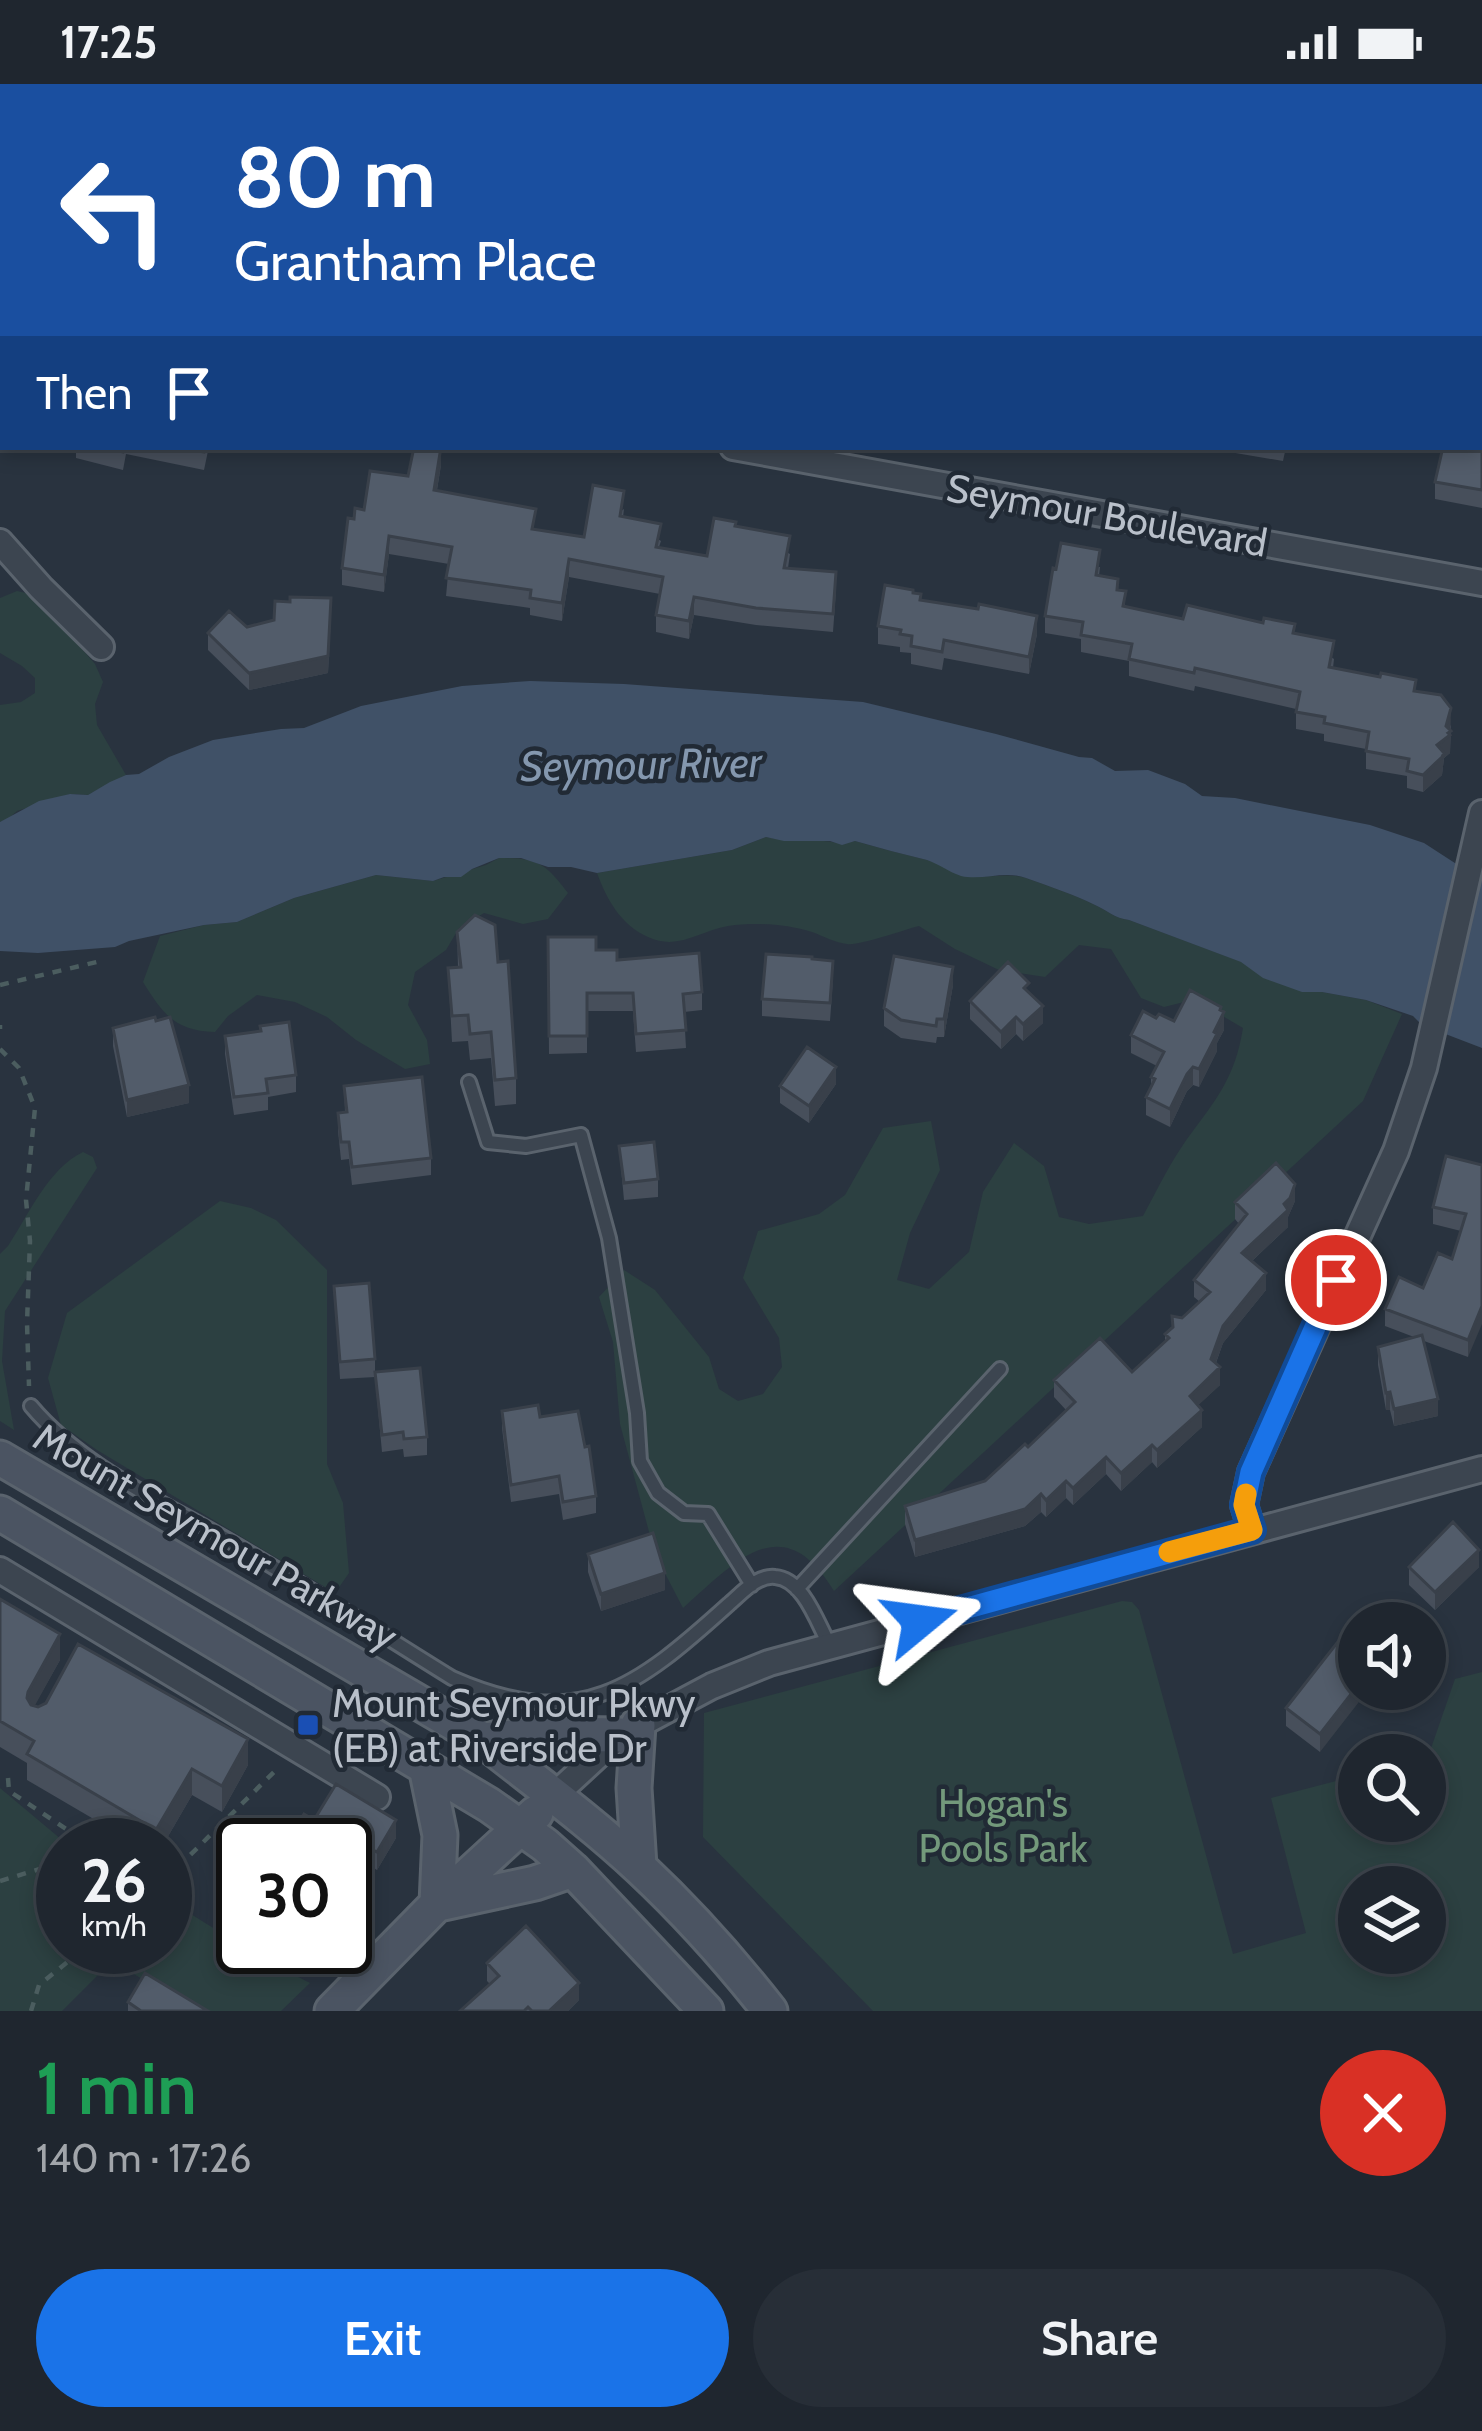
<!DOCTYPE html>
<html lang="en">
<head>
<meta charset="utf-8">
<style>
	:root { --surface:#1f262f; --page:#272e37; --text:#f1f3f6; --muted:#a1a5aa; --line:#3c434b; --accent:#1a73e8 }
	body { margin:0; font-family:Cabin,sans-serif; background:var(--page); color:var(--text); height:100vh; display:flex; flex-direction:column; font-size:45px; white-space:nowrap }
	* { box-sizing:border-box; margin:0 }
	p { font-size:39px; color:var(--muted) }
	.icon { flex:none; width:66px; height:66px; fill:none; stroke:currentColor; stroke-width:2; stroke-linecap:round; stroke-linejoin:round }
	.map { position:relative; height:1927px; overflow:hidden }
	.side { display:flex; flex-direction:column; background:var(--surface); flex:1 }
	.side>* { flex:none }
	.banner { position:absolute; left:0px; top:0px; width:1482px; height:366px; box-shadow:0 6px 18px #0003,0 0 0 3px var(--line); background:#1a4fa0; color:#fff; overflow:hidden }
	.fabs { position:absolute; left:1338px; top:1518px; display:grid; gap:24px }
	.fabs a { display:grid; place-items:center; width:108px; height:108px; border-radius:50%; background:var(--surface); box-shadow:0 6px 18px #0003,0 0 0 3px var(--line); font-size:60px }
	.speed { position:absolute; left:36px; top:1734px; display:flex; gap:24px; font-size:60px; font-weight:700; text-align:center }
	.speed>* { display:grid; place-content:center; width:156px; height:156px; border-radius:50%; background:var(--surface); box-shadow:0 6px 18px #0003,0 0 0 3px var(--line); line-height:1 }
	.speed small { font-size:30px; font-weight:400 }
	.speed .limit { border:6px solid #111; border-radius:18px; background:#fff; color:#111 }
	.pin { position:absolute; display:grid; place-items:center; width:102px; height:102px; color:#fff; margin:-51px; border:6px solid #fff; border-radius:50%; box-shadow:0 3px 12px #0007 }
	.me { position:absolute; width:132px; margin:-66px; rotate:74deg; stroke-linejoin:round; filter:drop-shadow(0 0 9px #0008) }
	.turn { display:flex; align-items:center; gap:42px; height:252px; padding:0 36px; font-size:54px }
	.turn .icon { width:156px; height:156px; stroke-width:2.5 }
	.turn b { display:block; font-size:84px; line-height:102px }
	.then { display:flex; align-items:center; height:114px; padding:0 36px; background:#0003; gap:24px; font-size:45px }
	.round { display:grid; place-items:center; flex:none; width:126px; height:126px; border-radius:63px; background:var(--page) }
	.overview { display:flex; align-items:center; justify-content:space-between; height:204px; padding:0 36px }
	h1 { font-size:72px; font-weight:600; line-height:90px; color:#1e9e55 }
	.cta { display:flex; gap:24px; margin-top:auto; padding:24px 36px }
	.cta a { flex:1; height:138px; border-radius:72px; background:var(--accent); color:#fff; font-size:48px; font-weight:600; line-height:138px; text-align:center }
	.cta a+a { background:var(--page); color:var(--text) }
	.status { display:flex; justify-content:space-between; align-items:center; height:84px; padding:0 60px; background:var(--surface); direction:ltr }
	.status svg { height:33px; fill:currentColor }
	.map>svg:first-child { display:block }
</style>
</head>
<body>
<div class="status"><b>17:25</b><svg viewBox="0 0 49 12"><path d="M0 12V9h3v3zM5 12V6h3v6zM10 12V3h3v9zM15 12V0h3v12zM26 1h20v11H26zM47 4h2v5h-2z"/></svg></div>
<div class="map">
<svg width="1482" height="1927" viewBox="0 0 1482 1927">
	<rect width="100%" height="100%" fill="#29333f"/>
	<path fill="#2c4041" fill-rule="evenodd" d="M541 0H816V3H541Z
		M17 507 35 511 47 529 72 546 82 565 95 580 103 598 95 620 97 641 126 691 88 711 70 710 17 727 7 736 0 738V621L21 618 35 609V594L22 582 0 569V514Z
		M766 753C783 757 798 755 815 756 830 757 840 761 855 757 879 764 903 770 927 776 943 780 952 788 971 791 989 795 1007 788 1026 794 1048 802 1073 810 1095 821 1108 827 1114 834 1129 836L1322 908 1366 916 1402 930 1363 1017 834 1507C783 1422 736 1477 683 1524L655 1470 620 1340 613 1258 599 1213 624 1186 655 1206 709 1273 719 1305 738 1317 763 1310 782 1283 779 1254 743 1194 758 1147 819 1130 845 1111 883 1044 931 1037 940 1086 910 1149 897 1196 929 1205 969 1168 983 1108 1014 1059 1044 1082 1059 1133 1089 1140 1143 1132C1157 1106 1170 1079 1187 1055 1216 1016 1235 994 1243 944L1209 924 1188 917 1164 923 1141 914 1111 865 1079 861 1045 893 999 886 955 865 919 842C903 846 859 862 847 860 836 859 823 852 812 848 786 840 755 838 728 842 699 847 678 867 648 853 621 841 607 816 597 789L732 766Z
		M499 774C538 774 545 779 568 809L548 835 523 840 484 829 459 844 446 866 415 888 408 921 427 956 430 980 405 985 356 956 327 933 295 918 257 911 228 932 215 948C175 947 163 930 143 898L160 852 204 841 237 838 294 814 376 791 433 797 486 781Z
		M83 1068 93 1073 97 1084 5 1227 2 1277 14 1346 0 1337V1170L8 1162C29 1130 48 1085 83 1068Z
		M220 1117 251 1124 276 1136 327 1186V1380L343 1419 349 1489 335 1509 97 1366 61 1341 48 1294 67 1229Z
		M1122 1517 1132 1518 1139 1526 1233 1870 1306 1849 1271 1714 1359 1691V1737H1425V1674L1428 1673 1455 1595 1482 1588V1927H873L703 1753 704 1629ZM1425 1803V1869H1359V1803Z
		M0 1704 68 1761H63V1863H165V1814L265 1876 310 1899 281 1927H196L112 1877 62 1927H0Z"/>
	<path fill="#405167" d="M530 597 624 600 863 618 996 650 1079 673 1092 674 1115 687 1148 686 1185 700 1202 712 1235 714 1370 741 1424 759 1461 783 1482 789V964L1422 941 1413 932 1366 916 1322 908H1302L1263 894 1241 878 1129 836C1114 834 1108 827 1095 821 1073 810 1048 802 1026 794 1004 786 983 797 961 792 949 788 939 780 927 776 903 770 879 764 855 757L842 761 830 757H784L766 753 732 766 597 789 571 783H548L521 774H499L472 785 461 793H444L433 797 376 791 294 814 237 838 204 841 129 857 115 863 38 869 0 867V738L39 717 70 710 88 711 110 698 126 691 139 690 169 673 213 656 281 645 304 644 361 622 462 602Z"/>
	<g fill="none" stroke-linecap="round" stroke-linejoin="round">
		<g stroke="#5a636d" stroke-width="18">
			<path id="service" d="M469 998 488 1058 526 1062 581 1051 609 1154 637 1329 640 1377 658 1409 684 1429 708 1430 752 1501
				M31 1322C83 1384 169 1421 238 1462 310 1504 381 1550 452 1594 579 1650 636 1604 729 1520 742 1509 757 1491 775 1493 804 1495 818 1541 830 1562
				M797 1505 1000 1285"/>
		</g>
		<g stroke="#5a636d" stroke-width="30">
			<path id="minor" d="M60 3 62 0
				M1479 129H1482
				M0 227 3 228
				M733 363 1482 499
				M0 458 41 504 101 563
				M1252 1446 1244 1421 1251 1388 1396 1067 1424 984 1482 729
				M0 1486 377 1713
				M555 1711 620 1651 712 1602 769 1579 1482 1385"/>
		</g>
		<g stroke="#5a636d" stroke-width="39">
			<path id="secondary" d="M0 1374 483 1656C536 1698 591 1738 640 1784 687 1828 730 1876 770 1927
				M0 1429 489 1721 545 1761 573 1786 706 1927
				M638 1641 634 1704 639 1782
				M483 1656 545 1650 620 1651
				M426 1683 440 1751 437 1820
				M439 1820 535 1799 573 1786
				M332 1927 437 1820 536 1729"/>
		</g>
		<path stroke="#4b5d5f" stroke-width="4.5" stroke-dasharray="9 9" stroke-linecap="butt" d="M0 901 105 876
			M0 941V945
			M0 965 19 984 35 1024 26 1116 30 1157 27 1239 29 1302
			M8 1694 9 1707 90 1761
			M165 1796 279 1683
			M0 1797 63 1778
			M31 1927 39 1901 86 1863"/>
		<use href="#service" stroke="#3c4550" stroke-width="12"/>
		<use href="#minor" stroke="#3c4550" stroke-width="24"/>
		<use href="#secondary" stroke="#4b5462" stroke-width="33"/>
	</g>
	<path fill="#474f5b" d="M992 0H1482V47H1479V3H992Z
		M0 284 3 285V344H0Z
		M1482 361V424L1435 415V398Z
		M76 363H217L216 369 208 367 204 386 126 370 123 386 76 374Z
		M1182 363H1286L1283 377 1212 365V369Z
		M441 381 437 406 536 445 584 453 624 425 623 433 661 457 659 463 707 472 736 442 790 470 788 484 836 506 833 548 756 541 694 531 689 555 656 548V531L660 510 569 493 562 537 530 531V524L446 512 449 480 389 470 384 508 342 501V484L354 435 408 392Z
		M1100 483 1099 492 1118 506 1126 523 1183 535 1295 549 1334 575 1333 584 1416 607 1451 642 1450 669 1444 674 1442 691 1423 708 1407 704V692L1366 685V665L1324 657V650L1296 645V625L1195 602 1194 607 1129 592V577L1081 568V555L1045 549V532L1056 485Z
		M913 509 921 516 1037 550 1029 590 944 574 942 586 911 580V569L900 568V563L878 560V542Z
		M331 532 328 589 249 606 208 566V549Z
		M457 848 498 878 516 994V1020L495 1022 491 974 470 976 468 957 452 958 448 884 458 883Z
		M548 853 596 866 617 876 702 908V926L684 928 686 964 636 968 633 927H587V969L549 970Z
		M812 875 833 895 830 937 762 932V915Z
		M953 901 944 953H937L936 959 901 954 884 942V924Z
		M1029 908 1043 939 1023 957 1016 950 1001 965 970 935V917Z
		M1221 927 1224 946 1217 959V967L1199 1003 1193 1001 1187 1007 1170 1043 1146 1031V1013L1151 1004V993L1157 982 1131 969V951L1156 934 1174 937Z
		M113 944 189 1019 127 1033 113 962Z
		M225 952 296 991V1008L268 1013V1026L234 1031 225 970Z
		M836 1000 809 1039 780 1019V1002Z
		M344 1002 431 1074V1091L352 1101 349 1075 341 1076 338 1047V1029L345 1028Z
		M619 1062 658 1095V1113L624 1116Z
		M1482 1081 1468 1273 1424 1257 1438 1332 1394 1342 1390 1326H1386L1378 1281V1263L1414 1253 1385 1242V1225L1423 1204 1452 1175 1461 1147 1433 1140V1123Z
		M1295 1117 1288 1133V1143L1252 1177 1266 1206 1223 1259 1216 1279 1220 1301 1198 1321 1202 1343 1157 1384 1152 1378 1121 1407 1106 1390 1073 1421 1066 1414 1046 1433 1041 1428 1025 1442 915 1473 905 1440V1422L985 1397 1028 1363 1066 1326 1054 1313V1296L1132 1288 1165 1257V1250L1172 1244V1232L1182 1234 1200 1218 1194 1213V1196L1239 1140 1235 1135V1118Z
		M334 1202 375 1275V1288L427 1353V1371L404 1373 403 1365 382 1368 375 1293 340 1295Z
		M502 1327 540 1333 596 1412V1429L563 1436 559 1410 511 1418 502 1344Z
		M588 1470 665 1506 601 1527 588 1488Z
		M1409 1483H1479L1435 1526 1409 1501Z
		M0 1515 60 1576 34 1622 248 1681 222 1728 192 1711 163 1761H138L27 1696V1679L0 1663Z
		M1344 1550 1320 1668 1286 1642V1624Z
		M314 1736 396 1754 377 1786 367 1780 345 1816V1761Z
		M243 1792V1855L221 1841V1823Z
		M256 1863H288L279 1877Z
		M487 1879 579 1916 568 1927H460L490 1900 487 1897Z
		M128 1918 208 1927H128Z"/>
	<path fill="#39404a" d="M441 363V381L434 423V406Z
		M389 452V470L384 508V491Z
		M569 475V493L562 537V519Z
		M694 513V531L689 555V537Z
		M331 532 328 589 249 606V589Z
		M1037 532V550L1029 590V573Z
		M1451 624 1450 669 1444 674 1442 691 1423 708V691L1446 642Z
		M953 883V901L944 953V935Z
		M1043 922V939L1023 957V940Z
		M1221 923V932L1224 928V946L1217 959V967L1199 1003V985Z
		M1016 933V950L1001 965V948Z
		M836 983V1000L809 1039V1022Z
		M1193 983V1001L1187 1007 1170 1043V1025L1187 990Z
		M189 1001V1019L127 1033V1016Z
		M1295 1100V1117L1288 1133V1143L1242 1186V1169L1284 1120Z
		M1266 1189V1206L1223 1259 1211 1292V1275L1223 1242Z
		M1482 1222V1240L1468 1273V1256Z
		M1220 1283V1301L1190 1329V1312Z
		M1390 1308V1326H1386V1309Z
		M1438 1315V1332L1394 1342V1325Z
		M1202 1326V1343L1157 1384V1366Z
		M1152 1361V1378L1121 1407V1389Z
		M1106 1373V1390L1073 1421V1404Z
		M1066 1397V1414L1046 1433V1416Z
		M1041 1410V1428L1025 1442 915 1473V1456Z
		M1479 1466V1483L1435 1526V1508Z
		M665 1489V1506L601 1527V1510Z
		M60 1550V1576L28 1634 27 1640 28 1608Z
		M1359 1600V1605H1369L1320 1668V1650Z
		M248 1655V1681L222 1728V1702Z
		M192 1685V1711L163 1761H156V1746Z
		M396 1736V1754L377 1786V1768Z
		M367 1763V1780L345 1816V1798Z
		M279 1863H288L279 1877Z
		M579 1899V1916L568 1927H549Z"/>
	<path fill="#525c6a" stroke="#39404a" stroke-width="3" d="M143 0H196V3H143Z
		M1053 0H1482V30L1479 29V3H1115L1091 1V3H1077Z
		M0 57H3V107L2 116H0Z
		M0 284 3 285V327L0 326Z
		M1479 360 1482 361V406L1435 398 1443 363H1479Z
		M101 363H124L123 368Z
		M177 363H205L204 368Z
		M414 363H441L434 406 536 425 532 445 584 453 593 401 624 407 620 432 661 440 656 463 707 472 714 434 736 438 735 442 790 452 784 484 836 488 833 530 756 524 694 513 689 537 656 531 663 493 569 475 562 519 530 514 531 506 446 494 452 463 389 452 384 491 342 484 348 434 354 435 355 424 364 426 370 387 408 392Z
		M1061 459 1100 466 1096 491 1118 495 1117 506 1126 507 1123 522 1183 535 1187 521 1263 539 1264 534 1295 540 1293 549 1334 557 1329 583 1380 593 1381 589 1416 596 1414 607 1441 611 1451 624 1446 642 1451 647 1448 649 1450 651 1437 661 1444 669 1442 673 1423 691 1407 687 1409 675 1366 667 1369 648 1324 639 1325 633 1296 628 1300 608 1195 584 1194 589 1129 575 1132 560 1081 551 1083 538 1045 532 1053 484 1056 485Z
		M885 501 913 506V509L921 510 920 516 978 525 979 520 1037 532 1029 573 944 556 942 568 911 562 912 552 900 550 901 546 878 542Z
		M290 513 331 514 328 572 249 589 208 549 229 527 247 543 274 536 275 517 290 518Z
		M475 831 495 841 498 878 508 877 516 994 495 996 491 948 470 950 468 931 452 932 448 884 461 883 457 848Z
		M548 853H596V866H617V876L699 869 702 908 683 910 686 946 636 950 633 909H587V952H549Z
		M766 870 812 873V875L833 877 830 919 762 915Z
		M894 872 953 883 944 935H937L936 942 901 936 884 924Z
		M1008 878 1029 899 1024 904 1043 922 1023 940 1016 933 1001 948 970 917Z
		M1190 906 1221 923 1220 926 1224 928 1214 948 1217 950 1199 985 1193 983 1187 990 1170 1025 1146 1013 1155 995 1151 993 1164 968 1131 951 1143 927 1156 934 1159 930 1174 937Z
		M155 933 156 937 170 933 189 1001 127 1016 113 944Z
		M289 938 296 991 266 995 268 1009 234 1013 225 952 261 947 260 942Z
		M807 963 836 983 809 1022 780 1002Z
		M422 993 431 1074 352 1083 349 1058H341L338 1029 347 1028 344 1002Z
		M654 1058 658 1095 624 1099 619 1062Z
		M1446 1072 1482 1081V1222L1468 1256 1385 1225 1399 1193 1423 1204 1438 1169 1452 1175 1466 1130 1433 1123Z
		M1276 1079 1295 1100 1290 1114 1284 1120 1288 1126 1242 1169 1266 1189 1223 1242 1211 1275 1220 1283 1190 1312 1202 1326 1157 1366 1152 1361 1121 1389 1106 1373 1073 1404 1066 1397 1046 1416 1041 1410 1025 1425 915 1456 905 1422 985 1397 1025 1360 1028 1363 1075 1318 1054 1296 1100 1254 1132 1288 1169 1254 1165 1250 1173 1243 1172 1232 1182 1234 1210 1208 1194 1196 1247 1130 1235 1118Z
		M369 1199 375 1275 340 1278 334 1202Z
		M1422 1251 1438 1315 1394 1325 1390 1308 1386 1309 1378 1263Z
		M420 1284 427 1353 404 1355 403 1348 382 1351 375 1288Z
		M538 1321 540 1333 578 1327 585 1363 589 1362 596 1412 563 1418 559 1392 511 1401 502 1327Z
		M1453 1438 1479 1466 1435 1508 1409 1483Z
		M653 1449 665 1489 601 1510 588 1470Z
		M0 1515 60 1550 28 1608 27 1614 31 1621 38 1623 46 1619 78 1560 248 1655 222 1702 192 1685 156 1746 27 1670 34 1657 0 1637Z
		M1344 1550 1359 1561V1600L1320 1650 1286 1624Z
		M336 1700 396 1736 377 1768 367 1763 345 1798V1761H285L304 1730 314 1736Z
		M241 1790 243 1792V1837L221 1823Z
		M526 1842 579 1899 549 1927H532L528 1923 524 1927H460L499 1892 487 1879Z
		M145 1889 208 1927H141L128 1918Z"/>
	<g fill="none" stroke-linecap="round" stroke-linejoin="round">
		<g stroke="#114b97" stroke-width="30">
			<path id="route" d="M920 1537 1252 1446 1244 1421 1251 1388 1336 1196"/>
		</g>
		<use href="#route" stroke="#1a73e8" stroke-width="21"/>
		<path stroke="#f59e0b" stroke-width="21" d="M1169 1468 1252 1446 1244 1421 1246 1410"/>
	</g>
	<rect fill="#1a4fb4" stroke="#212a35" stroke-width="4.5" x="296" y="1629" width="24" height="24" rx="6"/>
	<g text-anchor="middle" stroke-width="9" stroke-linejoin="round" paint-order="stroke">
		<g font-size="39" fill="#b9c0ca" stroke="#212a35">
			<text transform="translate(1107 431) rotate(10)" y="14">Seymour Boulevard</text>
			<text transform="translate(216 1452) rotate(30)" y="14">Mount Seymour Parkway</text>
		</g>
		<g font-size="39" fill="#b9c0ca" stroke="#212a35" text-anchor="start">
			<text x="332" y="1633">Mount Seymour Pkwy<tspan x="332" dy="45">(EB) at Riverside Dr</tspan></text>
		</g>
		<g font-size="39" fill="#73997b" stroke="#212a35">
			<text x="1003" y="1733">Hogan's<tspan x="1003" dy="45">Pools Park</tspan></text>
		</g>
		<g font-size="42" font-style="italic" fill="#8497ae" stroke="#212a35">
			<text transform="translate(641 680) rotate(-1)" y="15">Seymour River</text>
		</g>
	</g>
</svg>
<div class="fabs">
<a><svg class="icon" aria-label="sound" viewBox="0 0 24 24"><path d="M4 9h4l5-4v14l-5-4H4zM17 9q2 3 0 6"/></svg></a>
<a><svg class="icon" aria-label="search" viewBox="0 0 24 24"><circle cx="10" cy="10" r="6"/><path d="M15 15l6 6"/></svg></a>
<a><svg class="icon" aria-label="layers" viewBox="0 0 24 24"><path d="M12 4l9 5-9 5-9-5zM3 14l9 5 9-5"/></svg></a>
</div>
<div class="speed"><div>26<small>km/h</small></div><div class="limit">30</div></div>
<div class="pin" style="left:1336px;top:1196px;background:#d93025"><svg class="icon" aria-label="arrive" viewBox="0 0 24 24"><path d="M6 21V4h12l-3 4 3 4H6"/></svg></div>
<svg class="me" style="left:920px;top:1537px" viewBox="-20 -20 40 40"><path d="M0-17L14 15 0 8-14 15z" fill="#1a73e8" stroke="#fff" stroke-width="4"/></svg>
<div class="banner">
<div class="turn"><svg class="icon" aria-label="left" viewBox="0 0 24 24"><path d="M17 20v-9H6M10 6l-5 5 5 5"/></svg><div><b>80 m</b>Grantham Place</div></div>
<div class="then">Then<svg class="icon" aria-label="arrive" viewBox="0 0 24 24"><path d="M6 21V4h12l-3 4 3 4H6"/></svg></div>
</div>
</div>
<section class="side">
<div class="overview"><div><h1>1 min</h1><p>140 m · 17:26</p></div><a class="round" style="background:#d93025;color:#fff"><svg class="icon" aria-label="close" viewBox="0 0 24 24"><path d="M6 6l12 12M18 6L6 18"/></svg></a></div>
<div class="cta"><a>Exit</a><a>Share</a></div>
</section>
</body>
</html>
